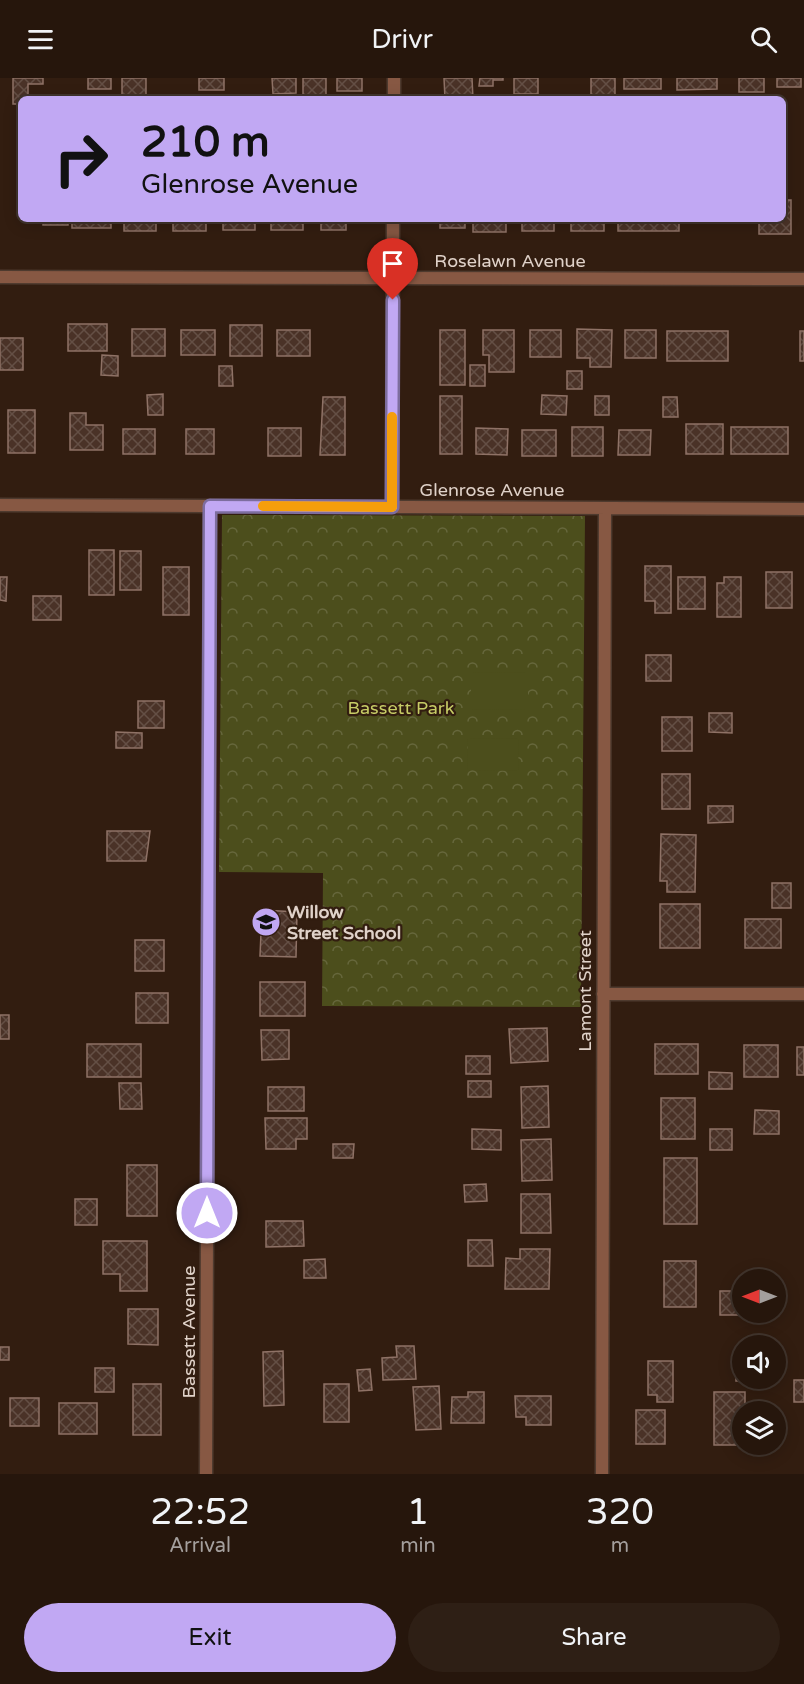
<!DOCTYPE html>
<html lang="en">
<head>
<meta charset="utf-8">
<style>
	:root { --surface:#26160c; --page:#2e1f15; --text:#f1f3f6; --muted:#a49f9d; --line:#42352d; --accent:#c1a8f3 }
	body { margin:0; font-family:"Varela Round",sans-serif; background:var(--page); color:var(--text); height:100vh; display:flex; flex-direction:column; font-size:22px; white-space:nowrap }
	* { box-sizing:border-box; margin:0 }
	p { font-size:20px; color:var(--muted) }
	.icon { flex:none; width:33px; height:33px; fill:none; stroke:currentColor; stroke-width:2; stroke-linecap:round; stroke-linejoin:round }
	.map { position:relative; height:1396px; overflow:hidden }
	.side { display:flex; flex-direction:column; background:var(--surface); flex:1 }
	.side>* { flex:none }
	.banner { position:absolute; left:18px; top:18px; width:768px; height:126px; border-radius:9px; box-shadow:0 3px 15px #0003,0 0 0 2px var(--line); background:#c1a8f3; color:#111; overflow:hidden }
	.needle { width:39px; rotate:270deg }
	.tools { position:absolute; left:732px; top:1191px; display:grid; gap:12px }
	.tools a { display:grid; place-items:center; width:54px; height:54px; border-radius:50%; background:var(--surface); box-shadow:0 3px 15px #0003,0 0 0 2px var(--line); font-size:30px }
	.pin { position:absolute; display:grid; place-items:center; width:51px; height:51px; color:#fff; margin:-62px -26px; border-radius:50% 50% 50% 0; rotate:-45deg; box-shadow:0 0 6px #0007 }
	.pin .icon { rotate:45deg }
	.me { position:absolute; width:66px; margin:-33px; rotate:0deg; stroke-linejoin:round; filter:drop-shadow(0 0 4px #0008) }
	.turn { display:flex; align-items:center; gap:21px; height:126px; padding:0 24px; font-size:27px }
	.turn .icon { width:78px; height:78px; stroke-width:2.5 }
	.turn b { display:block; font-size:42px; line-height:51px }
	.eta { display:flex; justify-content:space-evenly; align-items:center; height:102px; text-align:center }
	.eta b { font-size:36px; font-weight:600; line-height:42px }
	.primary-button { display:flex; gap:12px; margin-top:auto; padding:12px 24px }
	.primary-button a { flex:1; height:69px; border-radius:36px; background:var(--accent); color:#111; font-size:24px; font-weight:600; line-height:69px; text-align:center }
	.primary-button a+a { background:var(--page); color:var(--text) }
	header { display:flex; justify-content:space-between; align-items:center; height:78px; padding:0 24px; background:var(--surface); font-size:27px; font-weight:600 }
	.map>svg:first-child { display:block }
</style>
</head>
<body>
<header><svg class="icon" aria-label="menu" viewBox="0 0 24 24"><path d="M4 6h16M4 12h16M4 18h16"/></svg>Drivr<svg class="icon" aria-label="search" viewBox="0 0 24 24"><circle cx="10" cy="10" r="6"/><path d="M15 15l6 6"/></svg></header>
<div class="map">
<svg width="804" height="1396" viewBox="0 0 804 1396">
	<defs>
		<pattern id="forest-crowns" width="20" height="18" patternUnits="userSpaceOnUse" patternTransform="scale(1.5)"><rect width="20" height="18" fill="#4c4e1c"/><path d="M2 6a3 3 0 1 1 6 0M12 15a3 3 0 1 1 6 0" fill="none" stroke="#66673c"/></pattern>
		<pattern id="building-cross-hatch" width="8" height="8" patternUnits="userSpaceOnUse" patternTransform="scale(1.5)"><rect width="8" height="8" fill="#4a3227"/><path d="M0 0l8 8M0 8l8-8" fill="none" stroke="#644f45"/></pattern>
	</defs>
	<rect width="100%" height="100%" fill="#321d10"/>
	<path fill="url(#forest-crowns)" d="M222 437 585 438 581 929 322 928 323 795 219 794Z"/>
	<path fill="#4c4e1c" d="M471 594 528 595V632L471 631Z
		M468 660 519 661 518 693 467 692Z"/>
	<path fill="url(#building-cross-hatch)" stroke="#8f7266" stroke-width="1.5" d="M13 0H43V6H28V21H21V26H13Z
		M88 0H111V11H88Z
		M122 0H146V21H122Z
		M199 0H224V12H199Z
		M272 0H296V15L273 16Z
		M303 0H326V21H303Z
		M337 0H362V13H337Z
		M444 0H472L473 21H445Z
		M480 0H503V2H493V8H479Z
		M514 0H538V16H514Z
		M591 0H615V21H591Z
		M624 0H661V11H624Z
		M677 0H717V11L677 12Z
		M739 0H764V14H739Z
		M777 0H801V9H777Z
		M783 122H791V156H759V141H783Z
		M43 141H68V147H43Z
		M72 141H111V150H72Z
		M124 141H156V153H124Z
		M173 141H206V153H173Z
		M223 141H255V152H223Z
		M271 141H303V152H271Z
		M321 141H346V152H321Z
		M440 141H465V150H440Z
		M473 141H506V154H473Z
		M522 141H554V153H522Z
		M571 141H604V153H571Z
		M618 141H679V153H618Z
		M68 246H107V273H68Z
		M230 247H262V278H230Z
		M132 251H165V278H132Z
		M577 251 612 252 611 289H590V280H577Z
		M181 252H215V277H181Z
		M277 252H310V278H277Z
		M440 252H465V307H440Z
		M483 252H514V294H489V277H483Z
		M530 252H561V279H530Z
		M625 252H656V280H625Z
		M667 253H728V283H667Z
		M800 253H804V283H800Z
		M0 260H23V292H0Z
		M102 277 118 278V298L101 297Z
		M470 287H485V308H470Z
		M219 288H232L233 308H219Z
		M567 293H582V311H567Z
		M163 316V337H148L147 317Z
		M542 317 567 318 566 337 541 336Z
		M440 318H462V376H440Z
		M595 318H609V337H595Z
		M323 319H345V377H320Z
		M663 319H677L678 339H663Z
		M8 332H35V375H8Z
		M70 335H86V347H103V372H70Z
		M686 346H723V376H686Z
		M572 349H603V378H572Z
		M731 349H788V376H731Z
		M268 350H301V378H268Z
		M476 350 508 351 507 377 476 376Z
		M123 351H155V376H123Z
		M186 351H214V376H186Z
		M522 352H556V378H522Z
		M619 352H651L650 377H618Z
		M89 472H114V517H89Z
		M120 473H141V512H120Z
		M645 488H671V535H655V523H645Z
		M163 489H189V537H163Z
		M766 494H792V530H766Z
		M0 499H7L6 523 0 522Z
		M678 499H705V531H678Z
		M724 499H741V539H717V505H724Z
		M33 518H61V542H33Z
		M646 577H671V603H646Z
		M138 623H164V650H138Z
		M709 635H732V655L709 654Z
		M662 639H692V673H662Z
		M116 654 142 655V670H116Z
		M662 696H690V731H662Z
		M708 728H733V744L708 745Z
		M107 753H150L146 783H107Z
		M661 756 696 757 695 814H667V803H660Z
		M772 805H791V830H772Z
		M660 826H700V870H660Z
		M262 832 297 834 296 879 260 878Z
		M745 841H781V870H745Z
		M135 862H164V893H135Z
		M260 904H305V938H260Z
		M136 915H168V945H136Z
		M0 937H9V961H0Z
		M547 950 548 983 511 985 509 951Z
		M261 952H289V981L262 982Z
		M87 966H141V999H87Z
		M655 966H698V996H655Z
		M744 967H778V999H744Z
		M797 969H804V997H797Z
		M466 978H490V996H466Z
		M709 994 732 995V1011H709Z
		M468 1003H491V1019H468Z
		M119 1005H141L142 1031H120Z
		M548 1008 549 1049 522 1050 521 1009Z
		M268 1009H304V1033H268Z
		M661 1020H695V1061H661Z
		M755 1032 779 1033V1056H754Z
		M265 1040H307V1061H296V1071H266Z
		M472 1051 501 1052V1072L472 1071Z
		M710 1051H732V1072H710Z
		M551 1061 552 1102 522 1103 521 1062Z
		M333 1066H354L353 1080H333Z
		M664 1080H697V1146H664Z
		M127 1087H157V1138H127Z
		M486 1106 487 1123 465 1124 464 1107Z
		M521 1116H550L551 1155H521Z
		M75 1121H97V1147H75Z
		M266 1143H303L304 1168 266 1169Z
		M468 1162H492L493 1188H468Z
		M103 1163H147V1213H120V1196H103Z
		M520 1171H550L549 1211H505L506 1180 520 1181Z
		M325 1181 326 1200H304V1182Z
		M664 1183H696V1229H664Z
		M720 1213H742V1234L747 1237H720Z
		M128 1231H158V1267L128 1266Z
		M396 1268H414L416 1301 383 1302 382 1280 397 1279Z
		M0 1269H9V1282H0Z
		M283 1273 284 1327 264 1328 263 1274Z
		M736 1280H742V1300H756V1303H736Z
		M648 1283H673V1324H657V1317H648Z
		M95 1290H114V1314H95Z
		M370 1291 372 1312 359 1313 357 1292Z
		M794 1302H804V1324H794Z
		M133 1306H161V1357H133Z
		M324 1306H349V1344H324Z
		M439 1308 441 1351 416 1352 413 1309Z
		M468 1314H484V1345H451L452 1319H468Z
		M714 1314H745V1334H742V1366L745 1367H714Z
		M515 1318H551V1347H526V1339H516Z
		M10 1320H39V1348H10Z
		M59 1325H97V1356H59Z
		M636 1332H665V1366H636Z"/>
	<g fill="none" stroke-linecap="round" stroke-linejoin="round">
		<g stroke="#4e3a2e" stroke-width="15">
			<path id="street" d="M394 21V0
				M0 199 804 201
				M0 427 804 431
				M392 429 393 141
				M603 916H804
				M206 1396 210 428
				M602 1396 605 430"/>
		</g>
		<use href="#street" stroke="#875843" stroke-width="12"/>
	</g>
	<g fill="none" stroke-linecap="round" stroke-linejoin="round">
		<g stroke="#7d6d9e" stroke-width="15">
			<path id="route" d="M207 1135 210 428 392 429 393 222"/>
		</g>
		<use href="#route" stroke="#c1a8f3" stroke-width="10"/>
		<path stroke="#f59e0b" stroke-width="10" d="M263 428 392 429V339"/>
	</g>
	<defs>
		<g id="school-disc" transform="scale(1.5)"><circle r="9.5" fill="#c1a8f3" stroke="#321d10"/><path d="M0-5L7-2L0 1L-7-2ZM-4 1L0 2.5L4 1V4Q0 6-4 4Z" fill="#111"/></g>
	</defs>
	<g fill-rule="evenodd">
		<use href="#school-disc" x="266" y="844"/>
	</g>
	<g text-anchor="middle" stroke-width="4.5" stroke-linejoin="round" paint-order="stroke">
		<g font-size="18" fill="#e0d2c9" stroke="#321d10">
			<text x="510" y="189">Roselawn Avenue</text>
			<text x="492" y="418">Glenrose Avenue</text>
			<text transform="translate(585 913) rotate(-90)" y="6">Lamont Street</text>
			<text transform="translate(189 1254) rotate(-90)" y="6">Bassett Avenue</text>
		</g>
		<g font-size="18" fill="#c7cc66" stroke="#321d10">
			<text x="401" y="636">Bassett Park</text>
		</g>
		<g font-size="18" font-weight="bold" fill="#e0d2c9" stroke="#321d10" text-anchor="start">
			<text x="287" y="840">Willow<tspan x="287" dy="21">Street School</tspan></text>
		</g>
	</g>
</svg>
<div class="tools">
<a><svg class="needle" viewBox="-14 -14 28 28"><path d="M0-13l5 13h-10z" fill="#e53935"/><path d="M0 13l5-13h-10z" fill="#a49f9d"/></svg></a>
<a><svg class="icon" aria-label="sound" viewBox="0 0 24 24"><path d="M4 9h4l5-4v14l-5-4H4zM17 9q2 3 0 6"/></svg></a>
<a><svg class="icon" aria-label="layers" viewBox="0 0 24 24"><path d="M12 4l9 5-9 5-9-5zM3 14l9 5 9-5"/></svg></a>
</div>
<div class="pin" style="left:393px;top:222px;background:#d93025"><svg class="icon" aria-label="arrive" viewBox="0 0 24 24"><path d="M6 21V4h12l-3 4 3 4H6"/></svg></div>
<svg class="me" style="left:207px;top:1135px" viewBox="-20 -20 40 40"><circle r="17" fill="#c1a8f3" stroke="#fff" stroke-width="3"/><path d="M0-11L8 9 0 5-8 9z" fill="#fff"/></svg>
<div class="banner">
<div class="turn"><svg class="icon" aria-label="right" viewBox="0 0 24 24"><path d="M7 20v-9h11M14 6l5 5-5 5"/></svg><div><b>210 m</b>Glenrose Avenue</div></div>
</div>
</div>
<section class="side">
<div class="eta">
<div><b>22:52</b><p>Arrival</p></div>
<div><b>1</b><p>min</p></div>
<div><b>320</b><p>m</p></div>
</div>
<div class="primary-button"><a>Exit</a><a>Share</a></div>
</section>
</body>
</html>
